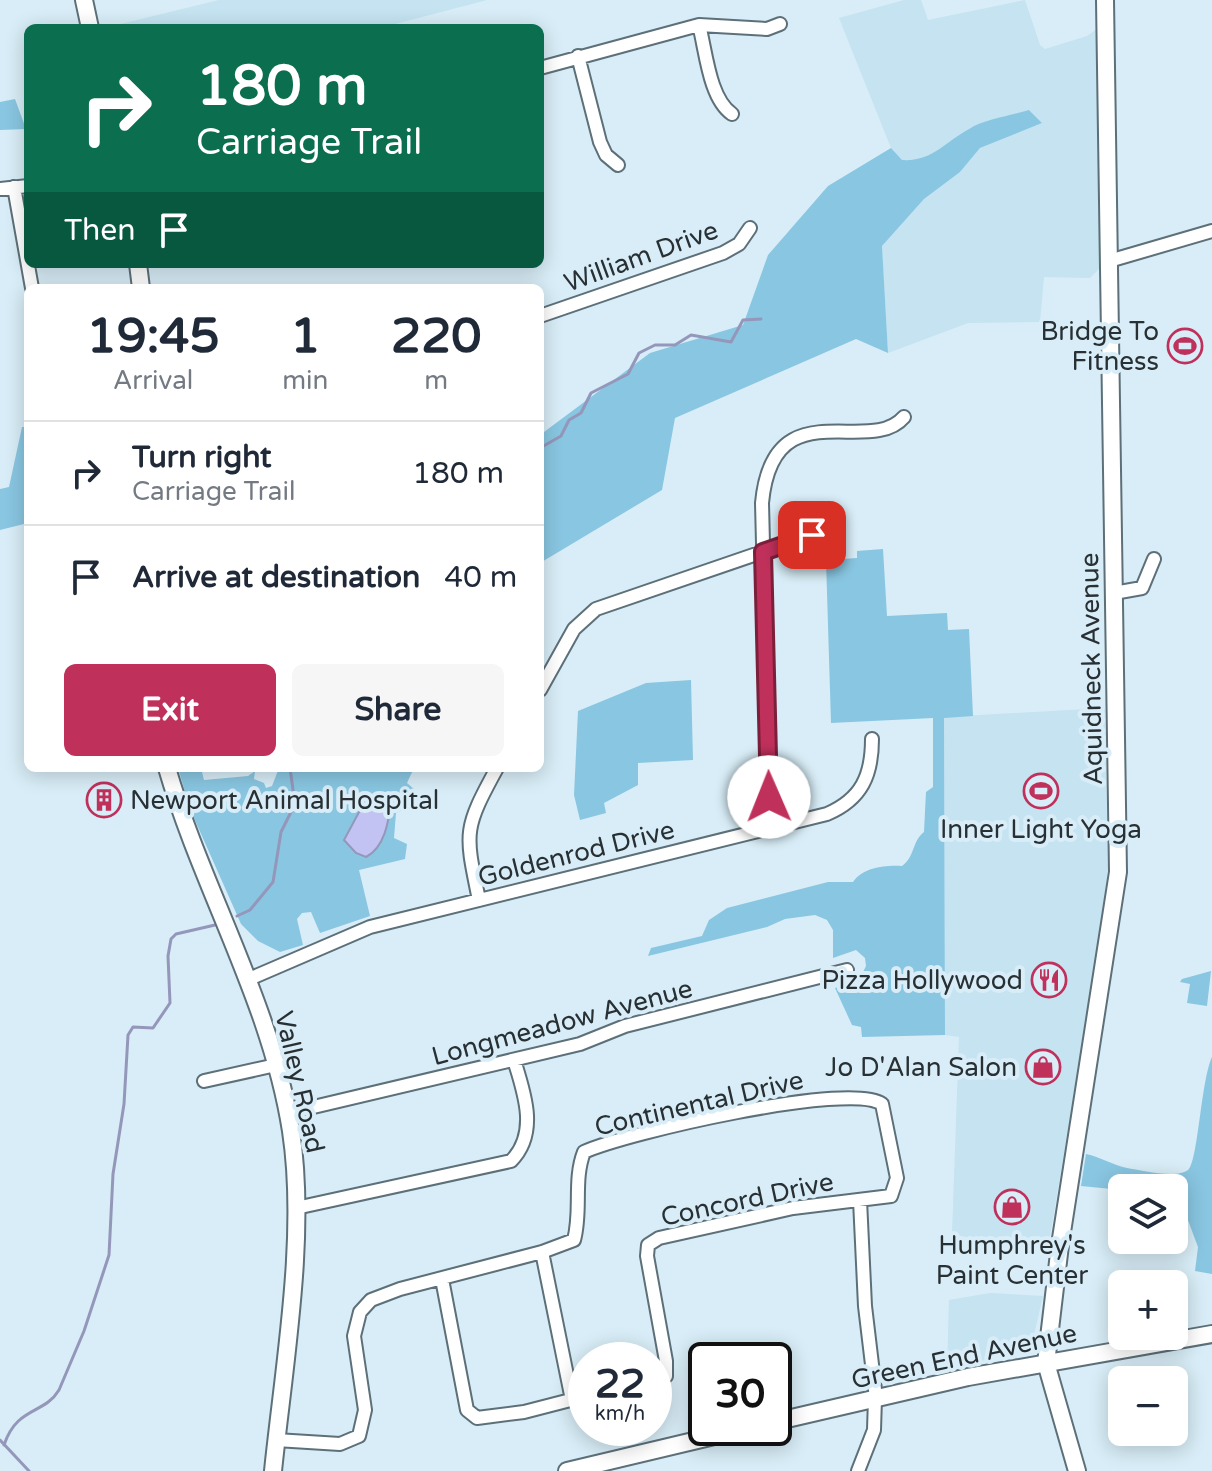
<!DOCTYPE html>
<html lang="en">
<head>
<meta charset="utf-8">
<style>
	:root { --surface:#fff; --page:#f6f6f7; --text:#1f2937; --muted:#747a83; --line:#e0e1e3; --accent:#bf305b }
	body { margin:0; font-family:"Varela Round",sans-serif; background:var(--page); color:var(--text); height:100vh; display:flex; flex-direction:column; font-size:30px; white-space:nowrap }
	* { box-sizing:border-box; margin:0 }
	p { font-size:26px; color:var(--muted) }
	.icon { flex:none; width:44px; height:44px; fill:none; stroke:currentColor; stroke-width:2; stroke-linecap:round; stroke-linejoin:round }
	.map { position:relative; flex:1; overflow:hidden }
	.panel { position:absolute; left:24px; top:284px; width:520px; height:488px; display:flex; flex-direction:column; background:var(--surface); border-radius:12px; box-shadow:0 4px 20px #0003 }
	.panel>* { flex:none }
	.guide { position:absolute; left:24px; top:24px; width:520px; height:244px; border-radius:12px; box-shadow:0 4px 20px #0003; background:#0b6e4f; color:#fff; overflow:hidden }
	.buttons { position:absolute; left:1108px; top:1174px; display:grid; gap:16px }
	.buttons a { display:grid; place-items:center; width:80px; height:80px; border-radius:12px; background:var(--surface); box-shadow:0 4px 20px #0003; font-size:40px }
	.speed { position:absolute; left:568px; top:1342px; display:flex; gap:16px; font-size:40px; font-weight:700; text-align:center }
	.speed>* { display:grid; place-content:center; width:104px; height:104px; border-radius:50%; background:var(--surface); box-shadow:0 4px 20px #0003; line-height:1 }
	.speed small { font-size:20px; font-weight:400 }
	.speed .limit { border:4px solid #111; border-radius:12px; background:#fff; color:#111 }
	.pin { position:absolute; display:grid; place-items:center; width:68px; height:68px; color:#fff; margin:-34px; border-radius:16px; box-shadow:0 4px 12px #0006 }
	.me { position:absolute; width:88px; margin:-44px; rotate:359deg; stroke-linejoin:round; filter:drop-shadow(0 0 6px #0008) }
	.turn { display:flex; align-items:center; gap:28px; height:168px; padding:0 40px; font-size:36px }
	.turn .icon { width:104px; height:104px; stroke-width:2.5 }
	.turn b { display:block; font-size:56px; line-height:68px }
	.then { display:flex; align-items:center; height:76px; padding:0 40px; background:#0003; gap:16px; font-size:30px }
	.eta { display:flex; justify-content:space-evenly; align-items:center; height:136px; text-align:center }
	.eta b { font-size:48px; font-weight:800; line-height:56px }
	.button { display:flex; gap:16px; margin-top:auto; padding:16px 40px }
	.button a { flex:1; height:92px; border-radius:12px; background:var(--accent); color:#fff; font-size:32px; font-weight:800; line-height:92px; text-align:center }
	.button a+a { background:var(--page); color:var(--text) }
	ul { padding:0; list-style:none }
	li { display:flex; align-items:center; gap:24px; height:104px; padding:0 40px; border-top:2px solid var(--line) }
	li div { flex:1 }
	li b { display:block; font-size:30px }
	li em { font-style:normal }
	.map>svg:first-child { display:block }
</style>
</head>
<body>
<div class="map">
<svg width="1212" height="1471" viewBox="0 0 1212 1471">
	<rect width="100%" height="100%" fill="#d8edf7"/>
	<path fill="#c5e3f1" d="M219 0H487L380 28H104Z
		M904 0H921L928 20 1025 0 1040 45 1045 49 1087 36 1098 28 1100 268 1090 278 1044 277 1040 322 968 323 888 353 882 246 924 199 960 172 980 148 1042 123 1029 110 970 128 941 151 916 161 902 160 891 148 839 18Z
		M1105 708 1108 869 1095 970 1047 1254 952 1234 959 1037 945 1035 944 717Z
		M990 1293 1043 1296 1031 1348 947 1370 949 1300Z"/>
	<path fill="#89c6e1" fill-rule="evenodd" d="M15 99 26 129 0 130V102Z
		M1029 110 1042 123 980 148 960 172 924 199 882 246 888 353 856 339 675 418 662 490 540 563V435L650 353 743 325 768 255 828 186 891 148 902 160C932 162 945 142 969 129 985 119 1010 116 1029 110Z
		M22 427H28V523L0 530V489L9 487Z
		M883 549 887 616 947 613 948 630 969 629 973 716 944 718 945 1035 862 1037 861 1027 852 1025 835 988 859 980 866 966 865 958 856 950 833 958V930L827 920 815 915 785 919 767 927 648 956 651 948 702 936 709 920 727 908 828 882H853C863 867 886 865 902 866 915 857 912 841 924 832L926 792 933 787V718L831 723 826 560 857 558V551Z
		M691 680 693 760 638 763V785L604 803 606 813 580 820 574 795 578 711 646 683Z
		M178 768H201L204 780 248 776 255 771 254 779 264 783 266 788 272 786 279 768H414L407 783 414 789 411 806 396 813 394 838 407 844 405 859 359 870 370 916 320 933 311 912 302 913 297 919 303 945 280 952 258 941 241 924 190 809ZM384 795 388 797 385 832 373 853 377 796Z
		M1211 971 1207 1006 1187 1003 1190 984 1180 982 1182 979Z
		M1212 1057V1274L1195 1271 1198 1247 1186 1215 1187 1207 1174 1203V1188L1122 1190 1081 1186 1086 1154C1100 1157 1113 1165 1127 1168 1141 1170 1176 1179 1188 1170 1198 1163 1201 1080 1212 1057Z"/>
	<path fill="#c2c3f3" stroke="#9497ba" stroke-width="2" d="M384 795 390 804C389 822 384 848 366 857L356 853 344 840 365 801Z"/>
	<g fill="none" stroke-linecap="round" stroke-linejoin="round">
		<path stroke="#9497ba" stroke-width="3" d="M540 448 561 436 569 420 581 413 591 393 628 374 639 353 655 345H675L691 335 731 342 743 320 761 319
			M237 916 250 910 273 882 281 832 295 804 290 768
			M0 1440 29 1471
			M4 1445C17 1406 44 1415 59 1390L84 1331 109 1255 113 1174 124 1104 128 1035 133 1027 153 1028 170 1003 168 956 171 939 176 934 215 925"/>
		<g stroke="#5d7079" stroke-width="16">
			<path id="minor" d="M699 25C706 51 709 98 732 114
				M578 56 600 142 606 155 618 165
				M540 68 699 25 767 29 780 24
				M14 187 32 288
				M0 189 28 186
				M1109 261 1212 231
				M540 316 723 253 739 244 750 228
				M1114 593 1142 588 1154 559
				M540 690 574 629 596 609 812 535
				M770 827 762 503C773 387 869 458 904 417
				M479 900C465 832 463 830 497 768
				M249 979 370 927 827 814C862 799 872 775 872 739
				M204 1081 276 1065
				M288 1113 580 1044 625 1026 847 970
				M860 1200 865 1306 876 1398
				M296 1208 511 1161C539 1133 524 1092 514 1060
				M542 1252 572 1400
				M442 1279 467 1410 477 1418 524 1412 586 1396
				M276 1440 340 1444 359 1436 365 1410 354 1336 360 1312 371 1300 400 1289 542 1252 574 1240C582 1211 573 1180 584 1152 625 1133 850 1081 882 1104L897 1178 891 1196 793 1208 659 1238 648 1245 647 1256 666 1361V1376L654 1383
				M858 1471 874 1430 875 1398"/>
		</g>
		<g stroke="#5d7079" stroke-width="20">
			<path id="major" d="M84 0 90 28
				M138 264 141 288
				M167 768C203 891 271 1003 291 1131 307 1236 284 1364 273 1471
				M774 1422 968 1377 1212 1334
				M567 1471 748 1428
				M1077 1471 1046 1363 1060 1245 1118 872 1105 0"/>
		</g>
		<use href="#minor" stroke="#fff" stroke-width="12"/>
		<use href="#major" stroke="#fff" stroke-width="16"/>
	</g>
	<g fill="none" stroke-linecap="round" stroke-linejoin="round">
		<g stroke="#7c1f3b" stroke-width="20">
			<path id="route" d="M769 797 763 552 812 535"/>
		</g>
		<use href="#route" stroke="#bf305b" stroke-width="14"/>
	</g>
	<defs>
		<g id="stadium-ring" transform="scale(1.8)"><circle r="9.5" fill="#d8edf7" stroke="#bf305b" stroke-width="1.5"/><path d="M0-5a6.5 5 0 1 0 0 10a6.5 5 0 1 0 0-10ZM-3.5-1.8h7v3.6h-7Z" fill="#bf305b"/></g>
		<g id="building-ring" transform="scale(1.8)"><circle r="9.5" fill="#d8edf7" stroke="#bf305b" stroke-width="1.5"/><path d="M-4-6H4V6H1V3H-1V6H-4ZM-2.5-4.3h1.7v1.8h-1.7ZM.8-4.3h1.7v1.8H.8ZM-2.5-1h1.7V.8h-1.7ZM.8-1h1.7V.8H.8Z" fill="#bf305b"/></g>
		<g id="restaurant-ring" transform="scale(1.8)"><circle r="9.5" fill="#d8edf7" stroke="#bf305b" stroke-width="1.5"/><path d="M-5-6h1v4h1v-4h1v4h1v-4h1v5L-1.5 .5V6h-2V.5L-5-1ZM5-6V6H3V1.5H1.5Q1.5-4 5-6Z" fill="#bf305b"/></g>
		<g id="shop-ring" transform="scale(1.8)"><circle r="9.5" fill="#d8edf7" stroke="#bf305b" stroke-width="1.5"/><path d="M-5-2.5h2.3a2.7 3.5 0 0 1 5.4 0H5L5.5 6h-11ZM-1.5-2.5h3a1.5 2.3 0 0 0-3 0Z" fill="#bf305b"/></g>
	</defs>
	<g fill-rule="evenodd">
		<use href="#stadium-ring" x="1185" y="346"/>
		<use href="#stadium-ring" x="1041" y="791"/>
		<use href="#building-ring" x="104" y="800"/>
		<use href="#restaurant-ring" x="1049" y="980"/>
		<use href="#shop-ring" x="1043" y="1067"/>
		<use href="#shop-ring" x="1012" y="1207"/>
	</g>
	<g text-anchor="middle" stroke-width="8" stroke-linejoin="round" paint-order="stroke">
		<g font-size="26" fill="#283034" stroke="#d8edf7">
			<text transform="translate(641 256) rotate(-20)" y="9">William Drive</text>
			<text transform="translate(1091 669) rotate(-91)" y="9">Aquidneck Avenue</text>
			<text transform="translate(576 853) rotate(-14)" y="9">Goldenrod Drive</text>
			<text transform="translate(562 1022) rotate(-15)" y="9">Longmeadow Avenue</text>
			<text transform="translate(300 1082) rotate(77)" y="9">Valley Road</text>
			<text transform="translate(699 1103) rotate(-13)" y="9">Continental Drive</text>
			<text transform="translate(747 1199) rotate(-12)" y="9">Concord Drive</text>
			<text transform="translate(964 1356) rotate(-12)" y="9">Green End Avenue</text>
		</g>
		<g font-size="26" fill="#283034" stroke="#d8edf7" text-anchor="end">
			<text x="1159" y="340">Bridge To<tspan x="1159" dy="30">Fitness</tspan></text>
			<text x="130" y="809" text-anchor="start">Newport Animal Hospital</text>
			<text x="1041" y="838" text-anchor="middle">Inner Light Yoga</text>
			<text x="1023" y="989">Pizza Hollywood</text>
			<text x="1017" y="1076">Jo D'Alan Salon</text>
			<text x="1012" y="1254" text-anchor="middle">Humphrey's<tspan x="1012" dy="30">Paint Center</tspan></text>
		</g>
	</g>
</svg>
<div class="buttons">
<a><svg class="icon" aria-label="layers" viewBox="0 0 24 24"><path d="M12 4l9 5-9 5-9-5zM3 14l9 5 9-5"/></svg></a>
<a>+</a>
<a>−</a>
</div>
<div class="speed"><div>22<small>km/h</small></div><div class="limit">30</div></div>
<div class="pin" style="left:812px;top:535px;background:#d93025"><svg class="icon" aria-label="arrive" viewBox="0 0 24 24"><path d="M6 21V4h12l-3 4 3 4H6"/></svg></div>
<svg class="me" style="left:769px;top:797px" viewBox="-20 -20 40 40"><circle r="19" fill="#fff"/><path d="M0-13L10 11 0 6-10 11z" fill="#bf305b"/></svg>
<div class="guide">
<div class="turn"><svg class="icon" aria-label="right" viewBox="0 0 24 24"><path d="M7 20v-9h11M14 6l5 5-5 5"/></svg><div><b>180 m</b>Carriage Trail</div></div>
<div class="then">Then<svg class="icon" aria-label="arrive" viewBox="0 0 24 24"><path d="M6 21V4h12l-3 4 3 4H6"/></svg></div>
</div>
<section class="panel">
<div class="eta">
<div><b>19:45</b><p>Arrival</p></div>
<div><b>1</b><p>min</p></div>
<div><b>220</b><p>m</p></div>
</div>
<ul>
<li><svg class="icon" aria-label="right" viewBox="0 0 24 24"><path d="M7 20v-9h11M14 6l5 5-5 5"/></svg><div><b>Turn right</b><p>Carriage Trail</p></div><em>180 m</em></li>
<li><svg class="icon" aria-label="arrive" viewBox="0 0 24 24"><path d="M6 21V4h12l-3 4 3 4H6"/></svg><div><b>Arrive at destination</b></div><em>40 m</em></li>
</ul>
<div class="button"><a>Exit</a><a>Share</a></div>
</section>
</div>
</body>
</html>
